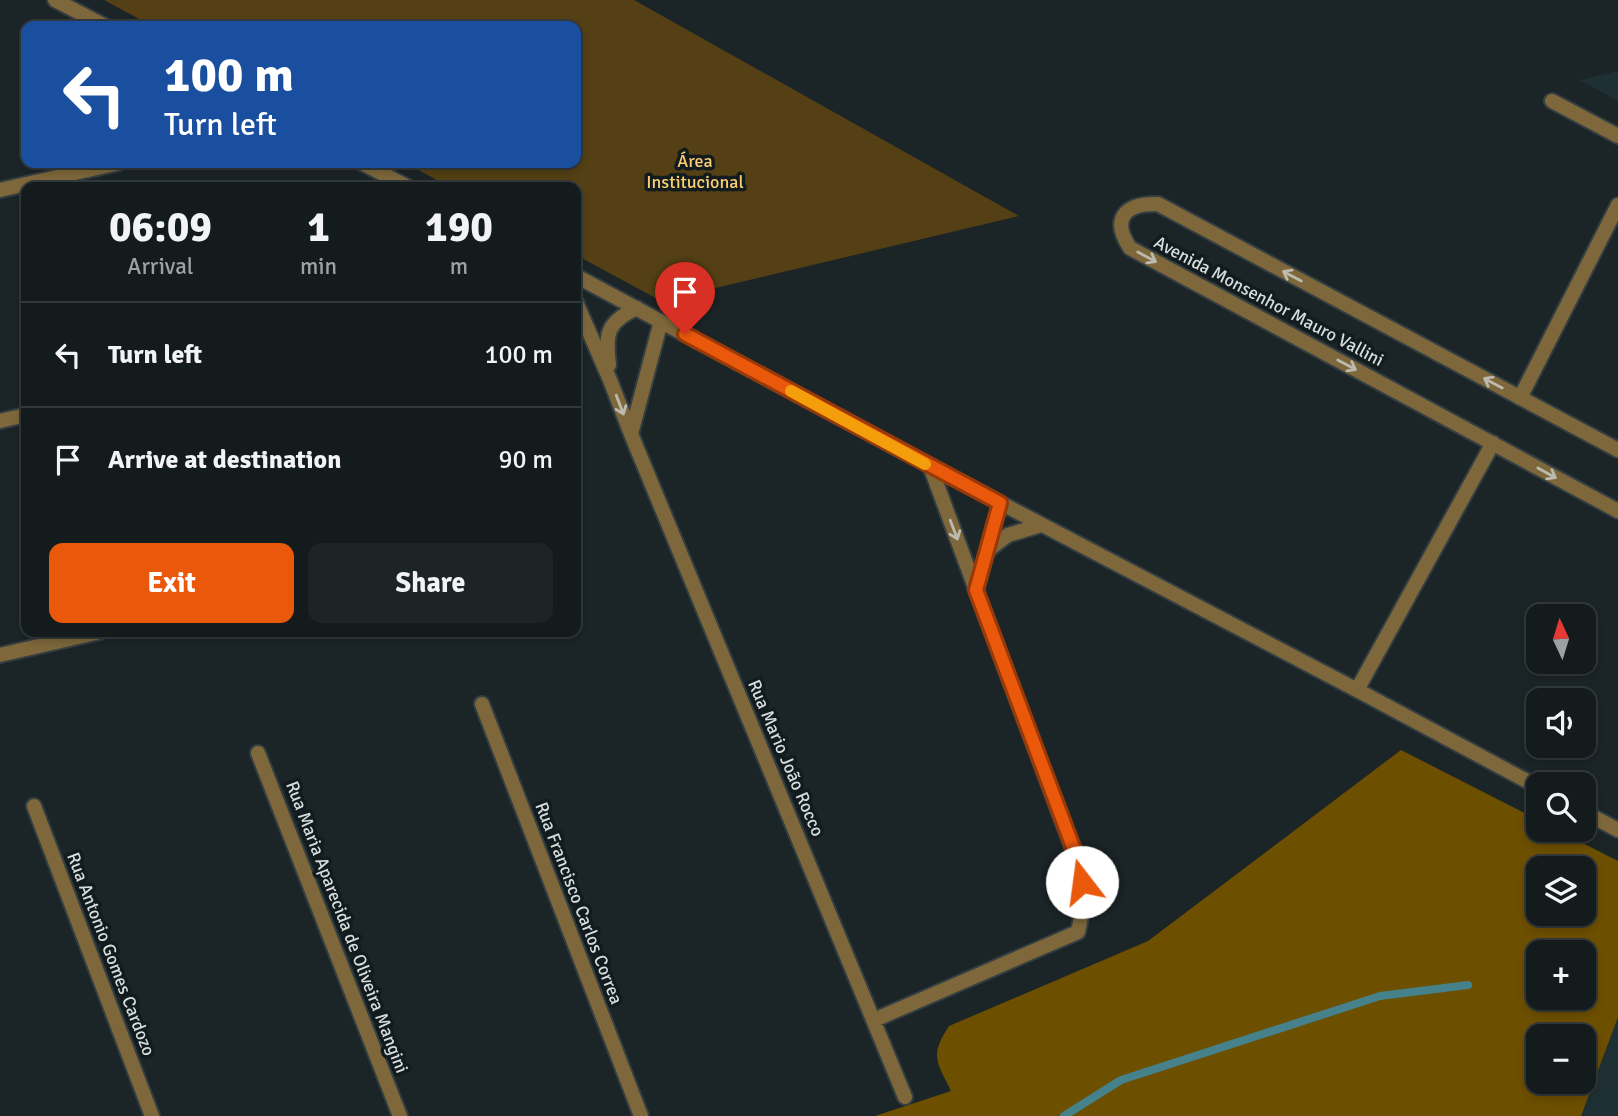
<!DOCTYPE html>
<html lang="en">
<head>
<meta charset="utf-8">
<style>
	:root { --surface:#141b1d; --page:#1d2426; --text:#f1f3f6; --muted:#9da1a4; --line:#33393b; --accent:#ea580c }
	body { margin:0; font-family:Signika,sans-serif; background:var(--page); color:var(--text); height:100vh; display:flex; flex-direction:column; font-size:26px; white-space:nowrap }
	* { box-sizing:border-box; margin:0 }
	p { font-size:23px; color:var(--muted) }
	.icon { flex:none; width:38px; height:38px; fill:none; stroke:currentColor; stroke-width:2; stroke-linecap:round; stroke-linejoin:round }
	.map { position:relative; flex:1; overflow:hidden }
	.sheet { position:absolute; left:21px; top:182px; width:560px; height:455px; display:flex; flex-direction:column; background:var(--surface); border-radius:14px; box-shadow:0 4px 10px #0003,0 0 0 2px var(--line) }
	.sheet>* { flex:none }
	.banner { position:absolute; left:21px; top:21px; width:560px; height:147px; border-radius:14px; box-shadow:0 4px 10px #0003,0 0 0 2px var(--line); background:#1a4fa0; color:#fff; overflow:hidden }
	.needle { width:46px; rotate:356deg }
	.fabs { position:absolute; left:1526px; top:604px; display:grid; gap:14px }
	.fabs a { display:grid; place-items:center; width:70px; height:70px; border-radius:14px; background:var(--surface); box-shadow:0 4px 10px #0003,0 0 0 2px var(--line); font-size:35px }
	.pin { position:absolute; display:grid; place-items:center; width:60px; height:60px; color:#fff; margin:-72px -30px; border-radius:50% 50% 50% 0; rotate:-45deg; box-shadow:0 0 7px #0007 }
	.pin .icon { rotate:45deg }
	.me { position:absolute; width:77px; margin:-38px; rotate:345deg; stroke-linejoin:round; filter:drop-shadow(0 0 5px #0008) }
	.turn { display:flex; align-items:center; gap:24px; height:147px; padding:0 28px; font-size:32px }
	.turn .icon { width:91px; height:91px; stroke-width:2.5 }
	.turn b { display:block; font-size:49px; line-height:60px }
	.eta { display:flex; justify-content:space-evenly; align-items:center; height:119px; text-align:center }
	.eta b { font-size:42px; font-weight:700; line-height:49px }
	.primary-button { display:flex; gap:14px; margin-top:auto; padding:14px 28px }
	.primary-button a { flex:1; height:80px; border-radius:14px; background:var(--accent); color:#fff; font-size:28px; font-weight:700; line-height:80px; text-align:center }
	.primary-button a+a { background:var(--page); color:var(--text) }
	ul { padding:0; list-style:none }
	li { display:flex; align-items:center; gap:21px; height:105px; padding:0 28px; border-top:2px solid var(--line) }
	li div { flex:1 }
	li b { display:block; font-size:26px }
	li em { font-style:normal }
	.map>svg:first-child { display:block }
</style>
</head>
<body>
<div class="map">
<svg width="1618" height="1116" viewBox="0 0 1618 1116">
	<rect width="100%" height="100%" fill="#1b2427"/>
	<path fill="#1f3034" d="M1618 71V101L1579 80Z
		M1618 1015V1116H1580Z"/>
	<path fill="#544014" d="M104 0H634L1019 216 661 301 576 255V187H450L405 163H576V26H152Z"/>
	<path fill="#6d4f00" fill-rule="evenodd" d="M1401 750 1538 820V830H1557L1618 861V1017L1581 1116H875L951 1091C937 1062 929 1056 949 1026L1148 941ZM1538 868H1584V914H1538ZM1584 952V998H1538V952ZM1584 1036V1082H1538V1036Z"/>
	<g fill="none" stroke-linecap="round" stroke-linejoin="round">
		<path stroke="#45828c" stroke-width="8" d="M1064 1116 1121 1080 1380 996 1468 985"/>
		<g stroke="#353e41" stroke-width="18">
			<path id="street" d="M55 0 105 26
				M1552 101 1618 136
				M362 163 408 187
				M0 190 119 163
				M576 276 930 466 1357 690 1538 787
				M576 302 610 380 631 434 661 321
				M609 365C605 333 607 322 637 308
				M1520 398 1618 205
				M0 421 26 415
				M631 434 905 1097
				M1618 450 1158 204C1126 203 1110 218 1130 248L1618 511
				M930 466 976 590 987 551 1008 535 1041 525
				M987 551 1000 503
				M0 655 100 632
				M1357 690 1493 443
				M482 704 641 1116
				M258 753 400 1116
				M34 806 152 1116
				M1584 812 1618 830
				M874 1020 1078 932C1085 902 1083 885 1075 855L976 590"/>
		</g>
		<use href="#street" stroke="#7e683b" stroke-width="14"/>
	</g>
	<defs><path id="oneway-shaft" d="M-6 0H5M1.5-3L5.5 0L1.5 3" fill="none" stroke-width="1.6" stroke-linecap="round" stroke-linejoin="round" transform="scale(1.75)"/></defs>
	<g stroke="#bcbaae">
		<use href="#oneway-shaft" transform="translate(1147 257) rotate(28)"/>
		<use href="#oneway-shaft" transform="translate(1292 276) rotate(-152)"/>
		<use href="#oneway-shaft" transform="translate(1347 365) rotate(28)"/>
		<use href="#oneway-shaft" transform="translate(1493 383) rotate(-152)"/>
		<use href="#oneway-shaft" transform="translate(620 405) rotate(69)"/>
		<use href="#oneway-shaft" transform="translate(1547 473) rotate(29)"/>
		<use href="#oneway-shaft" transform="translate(954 530) rotate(69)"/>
	</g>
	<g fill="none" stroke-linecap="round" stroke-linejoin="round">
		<g stroke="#983908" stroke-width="18">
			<path id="route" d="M685 334 1000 503 976 590 1076 855 1082 882"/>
		</g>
		<use href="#route" stroke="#ea580c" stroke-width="12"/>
		<path stroke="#f59e0b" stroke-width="12" d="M791 391 925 464"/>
	</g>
	<g text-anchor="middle" stroke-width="7" stroke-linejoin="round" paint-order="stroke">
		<g font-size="18" fill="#fcce71" stroke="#121b1d">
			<text x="695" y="167">Área<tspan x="695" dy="21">Institucional</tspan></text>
		</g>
		<g font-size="18" fill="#d7dddf" stroke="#121b1d">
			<text transform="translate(1269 301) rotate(28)" y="6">Avenida Monsenhor Mauro Vallini</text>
			<text transform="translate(786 758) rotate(67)" y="6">Rua Mario João Rocco</text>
			<text transform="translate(579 903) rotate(69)" y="6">Rua Francisco Carlos Correa</text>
			<text transform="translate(347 927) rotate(69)" y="6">Rua Maria Aparecida de Oliveira Mangini</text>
			<text transform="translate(111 954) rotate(69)" y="6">Rua Antonio Gomes Cardozo</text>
		</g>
	</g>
</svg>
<div class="fabs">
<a><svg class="needle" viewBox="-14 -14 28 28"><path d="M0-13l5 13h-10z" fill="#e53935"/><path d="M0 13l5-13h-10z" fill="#9da1a4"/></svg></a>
<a><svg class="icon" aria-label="sound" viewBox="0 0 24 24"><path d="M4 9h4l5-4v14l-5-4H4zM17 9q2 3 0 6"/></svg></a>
<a><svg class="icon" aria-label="search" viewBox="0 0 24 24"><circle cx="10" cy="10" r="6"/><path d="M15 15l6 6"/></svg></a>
<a><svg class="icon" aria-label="layers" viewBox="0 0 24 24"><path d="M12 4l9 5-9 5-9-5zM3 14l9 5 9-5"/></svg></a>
<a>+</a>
<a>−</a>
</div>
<div class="pin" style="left:685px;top:334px;background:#d93025"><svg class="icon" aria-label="arrive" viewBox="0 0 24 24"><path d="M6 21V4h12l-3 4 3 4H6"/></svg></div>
<svg class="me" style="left:1082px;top:882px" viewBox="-20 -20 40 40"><circle r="19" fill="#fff"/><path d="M0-13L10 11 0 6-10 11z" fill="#ea580c"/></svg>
<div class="banner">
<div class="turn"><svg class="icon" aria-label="left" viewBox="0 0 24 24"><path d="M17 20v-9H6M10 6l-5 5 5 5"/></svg><div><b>100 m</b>Turn left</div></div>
</div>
<section class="sheet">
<div class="eta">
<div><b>06:09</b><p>Arrival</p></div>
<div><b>1</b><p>min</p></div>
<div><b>190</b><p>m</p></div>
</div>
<ul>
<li><svg class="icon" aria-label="left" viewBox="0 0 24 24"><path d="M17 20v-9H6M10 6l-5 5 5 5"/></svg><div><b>Turn left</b></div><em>100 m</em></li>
<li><svg class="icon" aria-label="arrive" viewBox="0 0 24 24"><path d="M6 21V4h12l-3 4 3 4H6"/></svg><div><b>Arrive at destination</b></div><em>90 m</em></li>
</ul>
<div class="primary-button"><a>Exit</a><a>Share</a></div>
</section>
</div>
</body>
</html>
